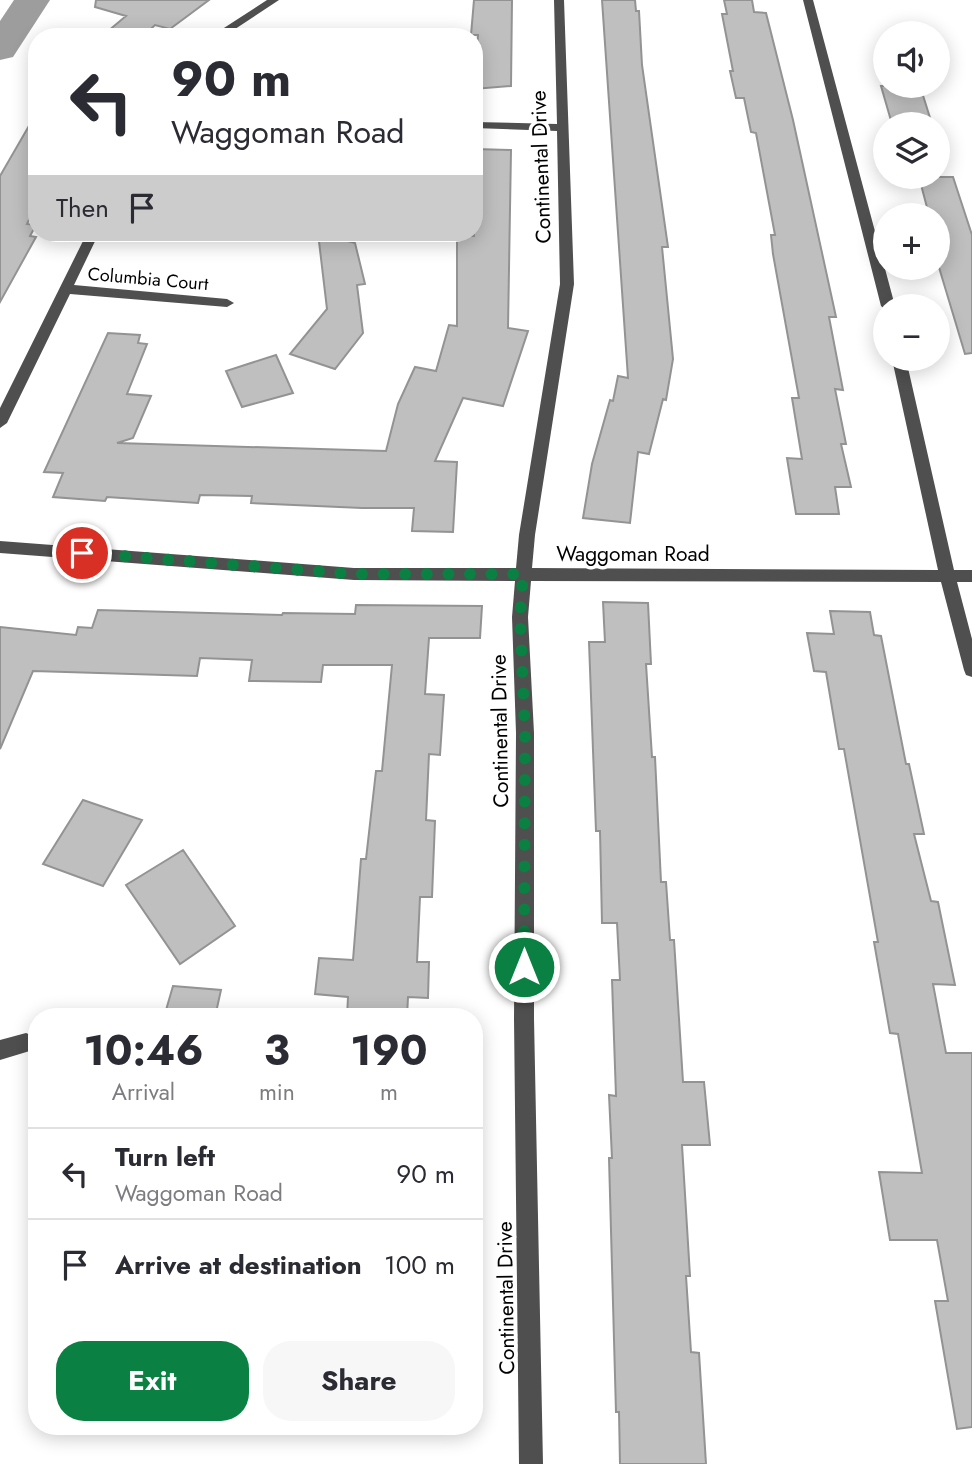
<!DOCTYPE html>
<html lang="en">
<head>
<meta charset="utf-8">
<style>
	:root { --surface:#fff; --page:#f7f7f7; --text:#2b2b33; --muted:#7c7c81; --line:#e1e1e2; --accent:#0b8043 }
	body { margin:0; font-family:Jost,sans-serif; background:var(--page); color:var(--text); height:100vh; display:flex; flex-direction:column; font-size:26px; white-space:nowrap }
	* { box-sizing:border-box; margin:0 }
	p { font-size:23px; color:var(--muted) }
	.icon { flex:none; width:38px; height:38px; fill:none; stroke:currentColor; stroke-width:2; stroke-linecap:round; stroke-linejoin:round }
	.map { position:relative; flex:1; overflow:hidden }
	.drawer { position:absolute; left:28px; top:1008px; width:455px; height:427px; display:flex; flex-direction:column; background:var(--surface); border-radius:28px; box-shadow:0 4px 18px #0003 }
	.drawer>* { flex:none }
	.guide { position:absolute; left:28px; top:28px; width:455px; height:214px; border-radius:28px; box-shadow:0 4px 18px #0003; background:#fff; color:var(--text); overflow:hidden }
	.fabs { position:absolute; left:873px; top:21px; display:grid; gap:14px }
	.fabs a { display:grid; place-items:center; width:77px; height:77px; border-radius:50%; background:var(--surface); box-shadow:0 4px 18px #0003; font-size:35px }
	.pin { position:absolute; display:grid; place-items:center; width:60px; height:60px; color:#fff; margin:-30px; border:4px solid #fff; border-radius:50%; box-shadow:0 2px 7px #0007 }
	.me { position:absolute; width:77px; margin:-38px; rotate:0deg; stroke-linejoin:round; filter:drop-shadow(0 0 5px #0008) }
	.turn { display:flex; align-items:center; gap:24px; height:147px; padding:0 28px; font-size:32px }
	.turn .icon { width:91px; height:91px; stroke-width:2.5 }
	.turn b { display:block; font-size:49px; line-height:60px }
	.then { display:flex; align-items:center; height:66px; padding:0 28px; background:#0003; gap:14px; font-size:26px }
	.eta { display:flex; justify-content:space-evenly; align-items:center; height:119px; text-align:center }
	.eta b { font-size:42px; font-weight:700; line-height:49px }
	.button { display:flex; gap:14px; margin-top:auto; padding:14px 28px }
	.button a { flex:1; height:80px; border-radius:28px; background:var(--accent); color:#fff; font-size:28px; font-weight:700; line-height:80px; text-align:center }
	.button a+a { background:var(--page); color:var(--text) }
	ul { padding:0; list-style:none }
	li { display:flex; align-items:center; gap:21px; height:91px; padding:0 28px; border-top:2px solid var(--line) }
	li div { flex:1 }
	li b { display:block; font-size:26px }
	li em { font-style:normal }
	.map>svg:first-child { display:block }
</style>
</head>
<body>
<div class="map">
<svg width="972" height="1464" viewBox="0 0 972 1464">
	<rect width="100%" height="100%" fill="#fff"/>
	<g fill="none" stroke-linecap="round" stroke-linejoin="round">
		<path fill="#9d9d9d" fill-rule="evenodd" d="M14 0H50L13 57 0 60V21Z"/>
	</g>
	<path fill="#bfbfbf" stroke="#939393" stroke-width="2" d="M96 0H209L170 29 155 25 142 37H101L126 16 95 7Z
		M474 0H512L511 86 474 89 478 35H471Z
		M602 0H635L636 11H639L642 65 668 247H662L673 359 666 400 663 399 649 454 638 452 630 523 583 518 592 464 610 400 613 401 618 376 628 378Z
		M724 0H752L754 12 766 13 793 120 836 317H829L843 390 835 389 846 444H841L851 487H835L839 514H796L787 458 802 459 792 398H799L773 254 771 235H775L756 133 751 132 744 98H736L730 71H733L722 14H727Z
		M881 86H920L932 124H892Z
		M37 112V203L27 224 36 225 30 236 36 237 0 302V176Z
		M474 149 511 150 508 328 528 331 503 406 463 398 435 461 457 462 453 532 412 531 414 508H362L251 503 252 496 200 495 198 503 107 497 105 501 53 497 63 473 44 472 108 333 140 335 138 343 147 344 127 394 151 396 133 438 117 443 386 451 398 404 415 367 436 371 449 325 457 326V236H474Z
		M919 177H953L972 235V353L965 354 938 264V215H929Z
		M318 233 355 243 365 284 357 285 363 333 335 369 290 354 327 309Z
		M276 355 293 393 242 407 226 371Z
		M603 602 648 603 651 664H646L652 757H655L661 882H666L670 940H674L683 1082H704L710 1145H682L690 1276H686L691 1352 699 1353 706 1464H620L619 1412H616L609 1158H612L609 1095 616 1096 612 980H620L617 923H602L600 831H596L589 642H605Z
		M356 605 482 606 480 638H429L425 694 444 695 440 755 429 754 426 820 435 821 432 897H420L417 962H429L428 998 408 997 407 1017H347L348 997 315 994 319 958 353 960 361 859H366L376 771H382L392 665H323L321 682 249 681 252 660 200 658 197 676 33 671 0 749V627L76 635 78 627 92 628 98 610 282 615 283 613 355 614Z
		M830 611 870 612 874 635 881 636 906 764H909L924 834H914L931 901 938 902 955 985 933 984 946 1053H972V1427L957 1429 935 1301H948L937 1240H890L879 1172 922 1173 898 1034 890 1033 874 942H878L844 749H839L826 672 814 671 807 633 834 634Z
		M83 800 142 820 103 886 43 864Z
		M183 850 235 926 180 964 126 885Z
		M173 986 221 990 215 1017H164Z"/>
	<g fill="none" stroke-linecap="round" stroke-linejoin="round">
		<path fill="#4f4f4f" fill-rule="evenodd" d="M267 0H279L223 37H210Z
			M554 0H564L574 284 535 535 532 568 938 570 892 359H906L954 570H972V582H957L972 639V677L966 675 964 670 941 582 531 581 528 617 534 733V1019L543 1464H519L514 1019 516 733 512 617 515 581 354 580 0 553V541L354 568H516L519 535 560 284 557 131 474 128V122L557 124Z
			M803 0H813L895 306H886V310L881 306Z
			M87 233H99L74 285 227 299 234 303 227 307 70 294 7 423 0 428V408Z
			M26 1033 33 1036 36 1043 33 1050 0 1060V1040Z"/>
	</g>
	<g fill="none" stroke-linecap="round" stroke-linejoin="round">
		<path stroke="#0b8043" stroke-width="12" stroke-dasharray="0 21.6" d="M82 553 354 574H523L520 617 525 733 524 967"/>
	</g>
	<g text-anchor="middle" stroke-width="7" stroke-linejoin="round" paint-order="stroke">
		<g font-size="18" fill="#000" stroke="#fff">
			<text transform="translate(148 279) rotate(5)" y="6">Columbia Court</text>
		</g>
		<g font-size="21" fill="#000" stroke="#fff">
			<text transform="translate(541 167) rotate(-92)" y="7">Continental Drive</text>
			<text x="633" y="561">Waggoman Road</text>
			<text transform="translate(500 731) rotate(-91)" y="7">Continental Drive</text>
			<text transform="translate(506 1298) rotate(-91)" y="7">Continental Drive</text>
		</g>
	</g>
</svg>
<div class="fabs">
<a><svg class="icon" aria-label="sound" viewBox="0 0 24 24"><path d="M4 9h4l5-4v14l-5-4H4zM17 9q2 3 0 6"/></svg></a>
<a><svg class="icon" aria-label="layers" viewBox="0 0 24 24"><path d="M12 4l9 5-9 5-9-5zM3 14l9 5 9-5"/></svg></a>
<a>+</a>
<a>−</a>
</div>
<div class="pin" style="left:82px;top:553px;background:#d93025"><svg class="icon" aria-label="arrive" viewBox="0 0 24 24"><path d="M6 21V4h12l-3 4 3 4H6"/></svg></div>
<svg class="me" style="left:524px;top:967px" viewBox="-20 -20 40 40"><circle r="17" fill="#0b8043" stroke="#fff" stroke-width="3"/><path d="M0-11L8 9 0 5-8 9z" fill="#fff"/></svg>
<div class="guide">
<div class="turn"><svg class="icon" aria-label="left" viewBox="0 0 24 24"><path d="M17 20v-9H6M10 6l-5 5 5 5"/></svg><div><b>90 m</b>Waggoman Road</div></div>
<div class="then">Then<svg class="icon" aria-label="arrive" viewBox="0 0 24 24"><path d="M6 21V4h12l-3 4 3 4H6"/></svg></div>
</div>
<section class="drawer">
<div class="eta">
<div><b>10:46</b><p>Arrival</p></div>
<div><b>3</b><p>min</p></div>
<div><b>190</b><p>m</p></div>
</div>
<ul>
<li><svg class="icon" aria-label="left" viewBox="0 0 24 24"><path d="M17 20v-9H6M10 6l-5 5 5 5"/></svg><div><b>Turn left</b><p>Waggoman Road</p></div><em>90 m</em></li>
<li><svg class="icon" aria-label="arrive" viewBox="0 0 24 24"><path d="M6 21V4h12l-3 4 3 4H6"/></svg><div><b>Arrive at destination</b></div><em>100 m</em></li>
</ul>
<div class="button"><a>Exit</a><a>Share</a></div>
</section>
</div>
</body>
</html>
